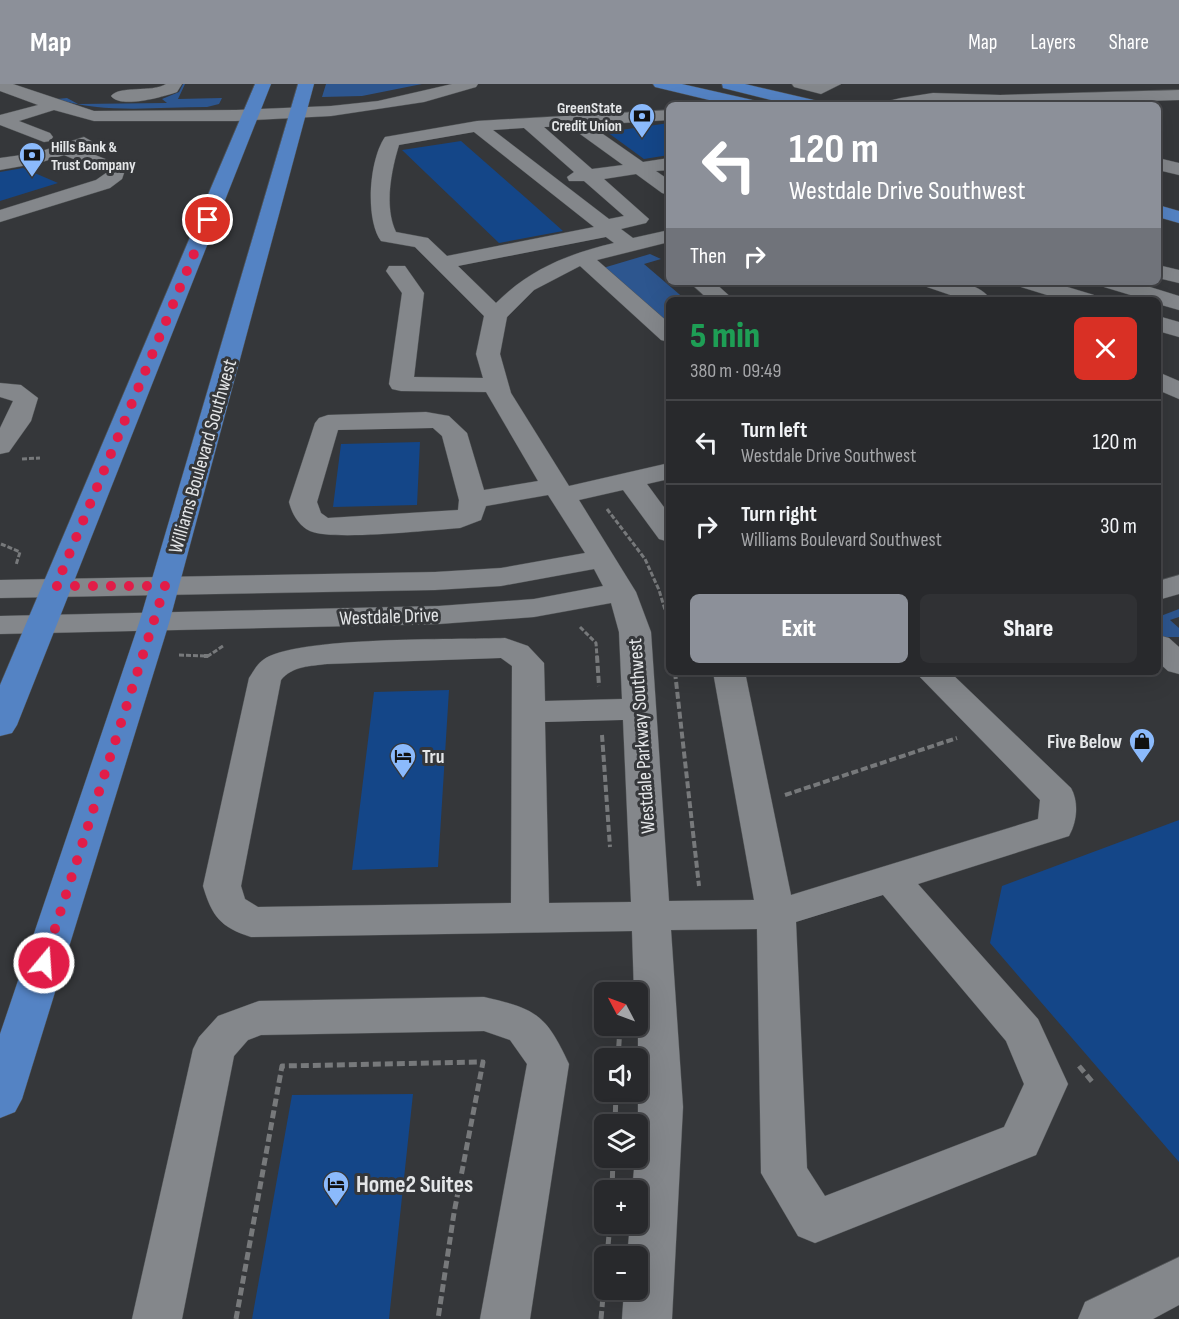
<!DOCTYPE html>
<html lang="en">
<head>
<meta charset="utf-8">
<style>
	:root { --surface:#28292c; --page:#303134; --text:#f1f3f6; --muted:#a5a6a9; --line:#444548; --accent:#8c9099 }
	body { margin:0; font-family:"Sofia Sans Condensed",sans-serif; background:var(--page); color:var(--text); height:100vh; display:flex; flex-direction:column; font-size:22px; white-space:nowrap }
	* { box-sizing:border-box; margin:0 }
	p { font-size:20px; color:var(--muted) }
	.icon { flex:none; width:33px; height:33px; fill:none; stroke:currentColor; stroke-width:2; stroke-linecap:round; stroke-linejoin:round }
	.map { position:relative; flex:1; overflow:hidden }
	.side { position:absolute; left:666px; top:213px; width:495px; height:378px; display:flex; flex-direction:column; background:var(--surface); border-radius:9px; box-shadow:0 6px 24px #0002,0 0 0 2px var(--line) }
	.side>* { flex:none }
	.hud { position:absolute; left:666px; top:18px; width:495px; height:183px; border-radius:9px; box-shadow:0 6px 24px #0002,0 0 0 2px var(--line); background:#8c9099; color:#fff; overflow:hidden }
	.needle { width:39px; rotate:311deg }
	.fabs { position:absolute; left:594px; top:898px; display:grid; gap:12px }
	.fabs a { display:grid; place-items:center; width:54px; height:54px; border-radius:9px; background:var(--surface); box-shadow:0 6px 24px #0002,0 0 0 2px var(--line); font-size:30px }
	.pin { position:absolute; display:grid; place-items:center; width:51px; height:51px; color:#fff; margin:-26px; border:3px solid #fff; border-radius:50%; box-shadow:0 2px 6px #0007 }
	.me { position:absolute; width:66px; margin:-33px; rotate:18deg; stroke-linejoin:round; filter:drop-shadow(0 0 4px #0008) }
	.turn { display:flex; align-items:center; gap:21px; height:126px; padding:0 24px; font-size:27px }
	.turn .icon { width:78px; height:78px; stroke-width:2.5 }
	.turn b { display:block; font-size:42px; line-height:51px }
	.then { display:flex; align-items:center; height:57px; padding:0 24px; background:#0003; gap:12px; font-size:22px }
	.round { display:grid; place-items:center; flex:none; width:63px; height:63px; border-radius:9px; background:var(--page) }
	.overview { display:flex; align-items:center; justify-content:space-between; height:102px; padding:0 24px }
	h1 { font-size:36px; font-weight:800; line-height:45px; color:#1e9e55 }
	.cta { display:flex; gap:12px; margin-top:auto; padding:12px 24px }
	.cta a { flex:1; height:69px; border-radius:9px; background:var(--accent); color:#fff; font-size:24px; font-weight:800; line-height:69px; text-align:center }
	.cta a+a { background:var(--page); color:var(--text) }
	ul { padding:0; list-style:none }
	li { display:flex; align-items:center; gap:18px; height:84px; padding:0 24px; border-top:2px solid var(--line) }
	li div { flex:1 }
	li b { display:block; font-size:22px }
	li em { font-style:normal }
	header { display:flex; align-items:center; gap:36px; box-sizing:border-box; height:84px; padding:0 30px; background:var(--accent); color:#fff }
	header strong { font-size:28px }
	nav { display:flex; gap:33px; margin-inline-start:auto; font-size:21px }
	.map>svg:first-child { display:block }
</style>
</head>
<body>
<header>
<strong>Map</strong>
<nav><a>Map</a><a>Layers</a><a>Share</a></nav>
</header>
<div class="map">
<svg width="1179" height="1235" viewBox="0 0 1179 1235">
	<rect width="100%" height="100%" fill="#35373a"/>
	<path fill="#2d568f" d="M183 0H185L178 15 222 14 219 20 207 23C157 23 104 30 57 15L67 14 78 20 167 19 162 15 179 8Z
		M326 0H422L362 12 322 13Z
		M650 170 661 175 644 180 686 216H669V243L603 184Z
		M1179 525V533L1170 536 1179 544V553H1164L1158 548V533Z"/>
	<path fill="#144688" d="M669 39V71L644 75 607 48Z
		M461 57 526 114 563 147 499 159 402 66Z
		M23 84 58 99 0 117V88Z
		M420 358 417 421 333 423 341 360Z
		M449 606 438 783 352 786 374 608Z
		M1179 736V1078L990 859 1002 802Z
		M413 1010 389 1235H252L292 1011Z"/>
	<g fill="none" stroke-linecap="round" stroke-linejoin="round">
		<g stroke="#505355" stroke-width="1">
			<path id="minor" d="M0 0H13L94 27 236 26 331 22 378 17 452 0H478L476 3 424 18 331 32 236 37H94L54 26 19 37 50 49 53 53 50 57 44 58 0 41V31L38 21 0 7Z
				M166 0H182L177 8C162 13 121 25 111 12 120 1 151 9 166 0Z
				M792 0H841L821 10 794 3Z
				M1179 6V16L1000 21 947 18 886 21 888 17 901 14 933 9 1000 11Z
				M669 26V36L590 41 643 78 669 74V86L656 87 669 96V111L662 109 636 90 604 95 649 135 646 139 621 145 633 154 669 146V158L597 176 669 239V258L661 256 580 182 534 206 507 233 500 270 511 309 569 402 669 379V395L647 400 669 430V458L659 455 623 406 579 416 636 508 651 548 669 817 754 816 713 588H745L791 811 1038 735 1040 716 915 588H950L1071 704C1079 718 1077 738 1069 752L918 800 1038 935 1068 1000 1036 1071 815 1159 798 1152 761 1089 757 845 671 846 683 1023 672 1235H622L624 1206H638V1173H627L630 1140H638V1107H632L635 1074H638C638 1018 638 963 638 909H634L632 847 251 853C220 843 212 832 203 802L249 594C253 588 257 580 263 576 294 552 458 556 505 554L528 562 544 579 545 617 622 615 619 548 611 519 534 533 439 540 0 550V532L439 522 534 515 603 502 594 485 501 502 435 506 0 514V496L435 488 501 484 585 469 548 411 486 422 481 436 460 444C430 446 333 457 310 447 299 442 292 430 289 418L315 339 319 334 328 331 426 328 449 332 467 349 484 406 538 397 486 308 401 307 392 305 389 300 402 209 386 187 389 182H405L424 209 414 293 483 294 476 270 484 232 415 163 381 157C365 135 369 76 385 53L477 37ZM569 42 623 81 592 85 544 43ZM524 44 574 88 567 93 569 97H584L624 132 609 135 493 46ZM474 48 594 143 447 172 428 154 396 148C384 123 391 87 399 61ZM606 153 614 159C568 170 530 185 496 219L458 182ZM433 344 442 352 459 416 458 426 328 434 321 429 317 418 338 346ZM501 574 512 582 511 819 258 823 245 815 241 802 281 596C292 582 311 582 327 580ZM623 636 631 818 549 819 545 638ZM883 811 1006 957 1024 1000 1004 1043 825 1112 807 1084 796 838Z
				M84 53 93 58 80 65 123 82 125 86 122 95 110 104 0 138V126L96 96 106 89 64 71 39 79 0 86V74L36 69Z
				M1158 74 1179 79V91L1158 86Z
				M1158 181 1179 186V199L1158 194Z
				M689 198H714L734 216H709Z
				M924 198C946 198 977 195 991 216H965L927 203Z
				M1018 198H1051L1094 211 1097 216H1063L1021 203Z
				M1101 198H1134L1179 212V226L1158 220V216H1147L1104 203Z
				M1158 232 1179 238V253L1158 247Z
				M1158 288 1179 297V315L1158 306Z
				M0 299 21 301 38 314 31 337 9 368 0 370V344L13 317 0 313Z
				M1179 491V510L1158 516V497Z
				M1158 551 1169 554 1179 563V590L1168 587 1158 578Z
				M484 913C537 925 546 931 569 980L530 1235H480L527 980 510 956 484 947 261 951 248 956 234 972 182 1235H132L193 965 199 953 218 932 259 917Z
				M1179 1173V1221L1153 1235H1078L1085 1218Z"/>
		</g>
		<g stroke="#505355" stroke-width="1">
			<path id="major" d="M255 0H271L17 641 12 649 0 652V601Z
				M298 0H314L169 539 22 1015 15 1028 0 1034V950L139 539Z
				M653 0H682L757 17 759 21H730L655 3Z
				M722 0H745L818 17 820 21H791L723 4Z
				M1158 121 1179 127V139L1158 133Z"/>
		</g>
		<path stroke="#77797b" stroke-width="3" stroke-dasharray="5 2" stroke-linecap="butt" d="M22 375 40 374
			M607 425 645 475 659 506 669 539
			M1 460 20 468 16 481
			M580 543 596 559 597 573
			M179 571 208 572 223 562"/>
		<path stroke="#77797b" stroke-width="4" stroke-dasharray="7 3" stroke-linecap="butt" d="M204 572H208
			M597 572 599 602
			M675 588 699 802
			M602 651 610 763
			M785 711 957 654"/>
		<path stroke="#77797b" stroke-width="5" stroke-dasharray="8 4" stroke-linecap="butt" d="M618 975 620 943
			M1079 982 1094 1000
			M615 1041 616 1008
			M612 1107 613 1074
			M607 1173 610 1140
			M236 1235 282 982 483 978 454 1129 438 1235
			M601 1235 604 1201"/>
		<use href="#minor" fill="#84878b" fill-rule="evenodd"/>
		<use href="#major" fill="#5483c4" fill-rule="evenodd"/>
	</g>
	<g fill="none" stroke-linecap="round" stroke-linejoin="round">
		<path stroke="#e11d48" stroke-width="10" stroke-dasharray="0 18" d="M44 879 165 502H56L208 136"/>
	</g>
	<defs>
		<g id="bank-pin" transform="scale(1.35)"><path d="M0 17L-7.5 6A9.5 9.5 0 1 1 7.5 6Z" fill="#8bbafc" stroke="#35373a"/><path d="M-6-4H6V4H-6ZM0-2.3a2.3 2.3 0 1 0 0 4.6a2.3 2.3 0 1 0 0-4.6Z" fill="#111"/></g>
		<g id="shop-pin" transform="scale(1.35)"><path d="M0 17L-7.5 6A9.5 9.5 0 1 1 7.5 6Z" fill="#8bbafc" stroke="#35373a"/><path d="M-5-2.5h2.3a2.7 3.5 0 0 1 5.4 0H5L5.5 6h-11ZM-1.5-2.5h3a1.5 2.3 0 0 0-3 0Z" fill="#111"/></g>
		<g id="hotel-pin" transform="scale(1.35)"><path d="M0 17L-7.5 6A9.5 9.5 0 1 1 7.5 6Z" fill="#8bbafc" stroke="#35373a"/><path d="M-6-4.5h1.5V1H6V5H4.5V3h-9V5H-6ZM-4 0a1.8 1.8 0 1 1 3.6 0ZM.5 0V-2.5h3Q6-2.5 6 0Z" fill="#111"/></g>
	</defs>
	<g fill-rule="evenodd">
		<use href="#bank-pin" x="642" y="32"/>
		<use href="#bank-pin" x="32" y="71"/>
		<use href="#shop-pin" x="1142" y="657"/>
		<use href="#hotel-pin" x="403" y="672"/>
		<use href="#hotel-pin" x="336" y="1100"/>
	</g>
	<g text-anchor="middle" stroke-width="6" stroke-linejoin="round" paint-order="stroke">
		<g font-size="16" font-weight="bold" fill="#e4e6e8" stroke="#35373a" text-anchor="end">
			<text x="622" y="29">GreenState<tspan x="622" dy="18">Credit Union</tspan></text>
			<text x="51" y="68" text-anchor="start">Hills Bank &amp;<tspan x="51" dy="18">Trust Company</tspan></text>
		</g>
		<g font-size="20" fill="#e4e6e8" stroke="#35373a">
			<text transform="translate(202 372) rotate(-74)" y="7">Williams Boulevard Southwest</text>
			<text transform="translate(389 532) rotate(-2)" y="7">Westdale Drive</text>
			<text transform="translate(641 652) rotate(-94)" y="7">Westdale Parkway Southwest</text>
		</g>
		<g font-size="20" font-weight="bold" fill="#e4e6e8" stroke="#35373a" text-anchor="end">
			<text x="1122" y="664">Five Below</text>
			<text x="422" y="679" text-anchor="start">Tru</text>
		</g>
		<g font-size="24" font-weight="bold" fill="#e4e6e8" stroke="#35373a" text-anchor="start">
			<text x="356" y="1108">Home2 Suites</text>
		</g>
	</g>
</svg>
<div class="fabs">
<a><svg class="needle" viewBox="-14 -14 28 28"><path d="M0-13l5 13h-10z" fill="#e53935"/><path d="M0 13l5-13h-10z" fill="#a5a6a9"/></svg></a>
<a><svg class="icon" aria-label="sound" viewBox="0 0 24 24"><path d="M4 9h4l5-4v14l-5-4H4zM17 9q2 3 0 6"/></svg></a>
<a><svg class="icon" aria-label="layers" viewBox="0 0 24 24"><path d="M12 4l9 5-9 5-9-5zM3 14l9 5 9-5"/></svg></a>
<a>+</a>
<a>−</a>
</div>
<div class="pin" style="left:208px;top:136px;background:#d93025"><svg class="icon" aria-label="arrive" viewBox="0 0 24 24"><path d="M6 21V4h12l-3 4 3 4H6"/></svg></div>
<svg class="me" style="left:44px;top:879px" viewBox="-20 -20 40 40"><circle r="17" fill="#e11d48" stroke="#fff" stroke-width="3"/><path d="M0-11L8 9 0 5-8 9z" fill="#fff"/></svg>
<div class="hud">
<div class="turn"><svg class="icon" aria-label="left" viewBox="0 0 24 24"><path d="M17 20v-9H6M10 6l-5 5 5 5"/></svg><div><b>120 m</b>Westdale Drive Southwest</div></div>
<div class="then">Then<svg class="icon" aria-label="right" viewBox="0 0 24 24"><path d="M7 20v-9h11M14 6l5 5-5 5"/></svg></div>
</div>
<section class="side">
<div class="overview"><div><h1>5 min</h1><p>380 m · 09:49</p></div><a class="round" style="background:#d93025;color:#fff"><svg class="icon" aria-label="close" viewBox="0 0 24 24"><path d="M6 6l12 12M18 6L6 18"/></svg></a></div>
<ul>
<li><svg class="icon" aria-label="left" viewBox="0 0 24 24"><path d="M17 20v-9H6M10 6l-5 5 5 5"/></svg><div><b>Turn left</b><p>Westdale Drive Southwest</p></div><em>120 m</em></li>
<li><svg class="icon" aria-label="right" viewBox="0 0 24 24"><path d="M7 20v-9h11M14 6l5 5-5 5"/></svg><div><b>Turn right</b><p>Williams Boulevard Southwest</p></div><em>30 m</em></li>
</ul>
<div class="cta"><a>Exit</a><a>Share</a></div>
</section>
</div>
</body>
</html>
